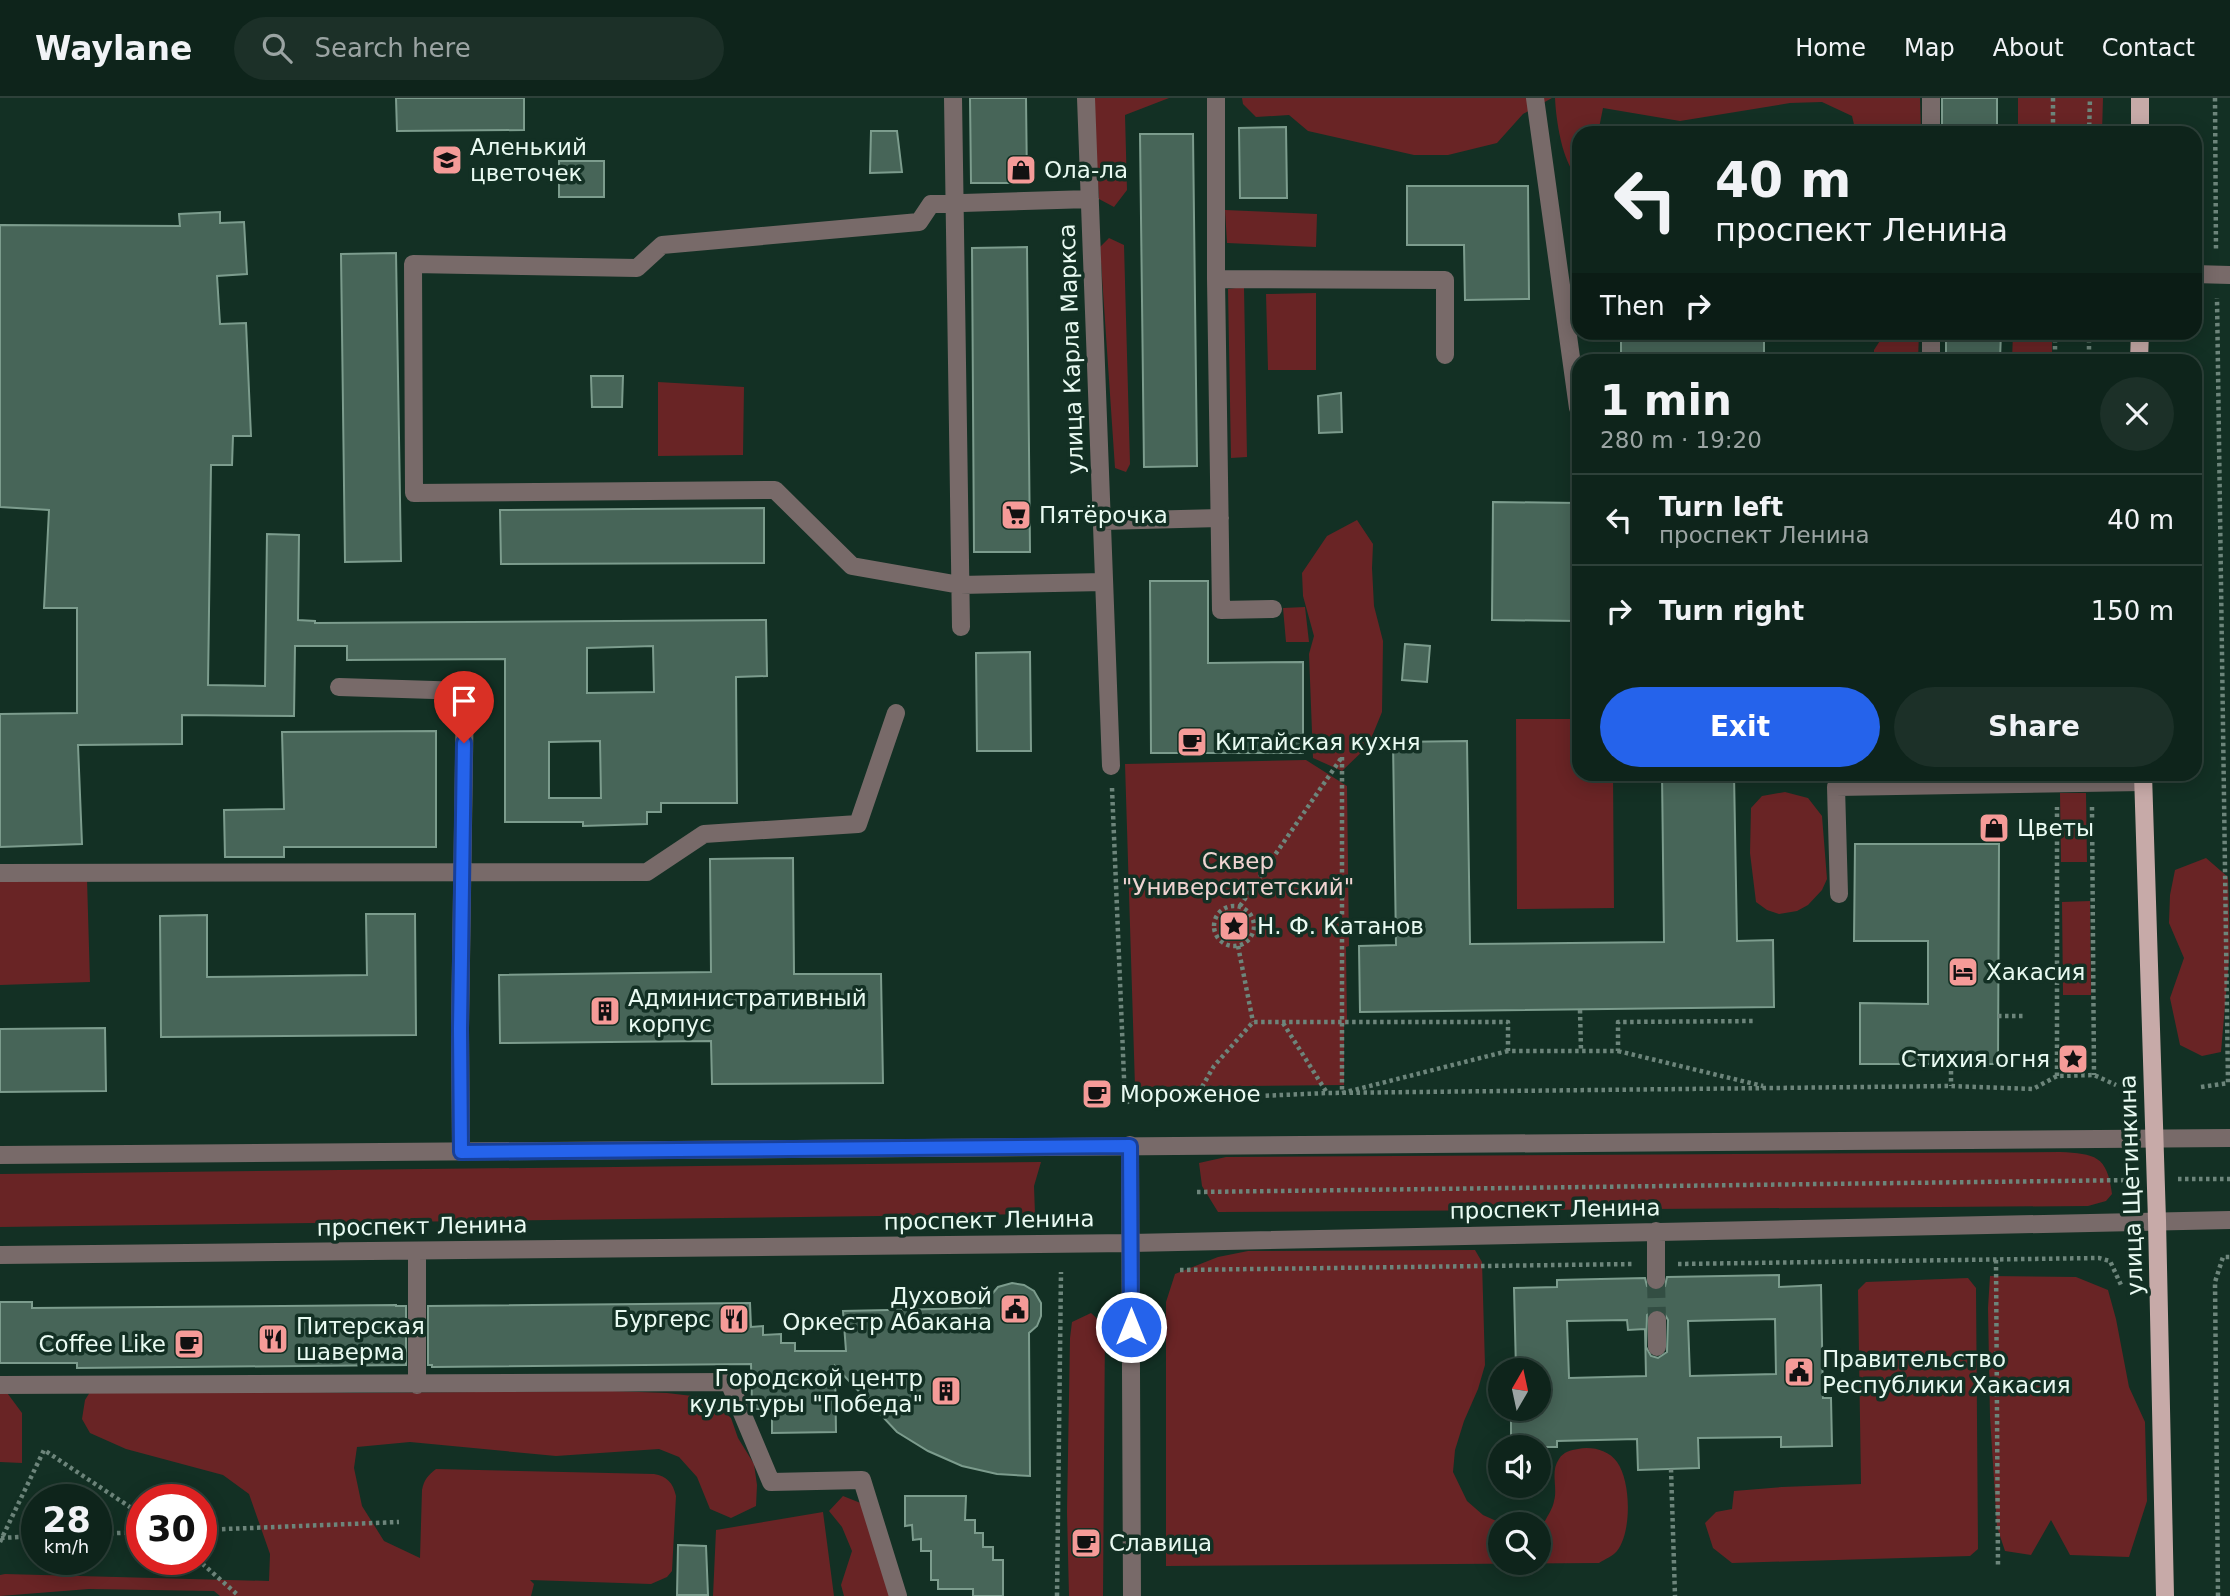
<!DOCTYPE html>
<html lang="en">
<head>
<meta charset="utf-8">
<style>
	:root { --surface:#0e241b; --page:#1c3028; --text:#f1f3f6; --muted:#9ba4a3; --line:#2e413a; --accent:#2563eb }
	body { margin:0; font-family:"DejaVu Sans",sans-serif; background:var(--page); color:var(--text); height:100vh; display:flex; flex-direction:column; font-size:26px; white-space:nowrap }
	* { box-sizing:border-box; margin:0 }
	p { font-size:23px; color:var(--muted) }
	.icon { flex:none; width:38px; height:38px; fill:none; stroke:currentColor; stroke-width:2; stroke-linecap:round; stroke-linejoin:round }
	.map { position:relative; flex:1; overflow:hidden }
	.panel { position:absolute; left:1572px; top:256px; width:630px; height:427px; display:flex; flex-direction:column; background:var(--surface); border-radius:21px; box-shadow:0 4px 18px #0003,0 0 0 2px var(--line) }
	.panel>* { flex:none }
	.hud { position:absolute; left:1572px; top:28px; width:630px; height:214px; border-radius:21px; box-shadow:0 4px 18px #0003,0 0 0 2px var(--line); background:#0e241b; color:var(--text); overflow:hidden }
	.needle { width:46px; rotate:9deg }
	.controls { position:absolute; left:1488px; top:1260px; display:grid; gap:14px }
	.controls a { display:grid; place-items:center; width:63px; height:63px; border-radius:50%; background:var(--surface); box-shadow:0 4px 18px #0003,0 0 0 2px var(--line); font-size:35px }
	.speed { position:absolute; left:21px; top:1386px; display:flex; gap:14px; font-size:35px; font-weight:700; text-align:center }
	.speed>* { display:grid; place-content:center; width:91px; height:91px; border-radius:50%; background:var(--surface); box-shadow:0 4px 18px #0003,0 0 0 2px var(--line); line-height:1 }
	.speed small { font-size:18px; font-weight:400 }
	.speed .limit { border:10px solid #d22; background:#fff; color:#111 }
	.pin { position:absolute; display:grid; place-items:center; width:60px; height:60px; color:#fff; margin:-72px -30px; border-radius:50% 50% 50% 0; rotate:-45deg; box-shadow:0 0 7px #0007 }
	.pin .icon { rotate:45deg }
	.me { position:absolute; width:77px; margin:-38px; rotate:0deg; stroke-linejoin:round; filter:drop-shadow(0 0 5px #0008) }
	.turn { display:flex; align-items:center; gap:24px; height:147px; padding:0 28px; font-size:32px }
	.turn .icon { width:91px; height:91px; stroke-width:2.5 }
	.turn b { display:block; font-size:49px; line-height:60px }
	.then { display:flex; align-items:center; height:66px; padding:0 28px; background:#0003; gap:14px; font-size:26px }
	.round { display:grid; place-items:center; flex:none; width:74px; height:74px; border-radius:37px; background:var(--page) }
	.head { display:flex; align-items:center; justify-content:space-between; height:119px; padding:0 28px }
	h1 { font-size:42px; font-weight:600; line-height:52px }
	.cta { display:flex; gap:14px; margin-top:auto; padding:14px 28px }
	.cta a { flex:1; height:80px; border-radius:42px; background:var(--accent); color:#fff; font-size:28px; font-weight:600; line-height:80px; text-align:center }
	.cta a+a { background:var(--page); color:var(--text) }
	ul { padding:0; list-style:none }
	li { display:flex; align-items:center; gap:21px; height:91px; padding:0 28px; border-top:2px solid var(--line) }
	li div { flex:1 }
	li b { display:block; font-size:26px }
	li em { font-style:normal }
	header { display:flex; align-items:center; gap:42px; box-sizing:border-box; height:98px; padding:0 35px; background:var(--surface); border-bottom:2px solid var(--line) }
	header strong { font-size:33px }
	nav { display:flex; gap:38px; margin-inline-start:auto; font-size:24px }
	.search { width:490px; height:63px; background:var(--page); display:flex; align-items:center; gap:18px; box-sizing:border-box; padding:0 24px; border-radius:38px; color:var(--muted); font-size:26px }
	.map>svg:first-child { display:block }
</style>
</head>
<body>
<header>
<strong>Waylane</strong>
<div class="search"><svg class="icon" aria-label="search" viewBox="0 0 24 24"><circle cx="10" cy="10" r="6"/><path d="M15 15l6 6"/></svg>Search here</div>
<nav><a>Home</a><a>Map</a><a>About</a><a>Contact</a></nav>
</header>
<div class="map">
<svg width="2230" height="1498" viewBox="0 0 2230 1498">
	<rect width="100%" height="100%" fill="#133024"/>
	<path fill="#692425" d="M1093 0H1169L1125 17 1127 92 1114 109 1099 101Z
		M1242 0H1552L1523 16 1497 45 1448 57H1414L1308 33 1289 17 1256 19 1243 6Z
		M1555 0H1920L1921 35H1856L1852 18 1822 4 1790 5 1680 23 1603 10 1598 35H1578V80C1562 64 1556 22 1555 0Z
		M2018 0H2103L2102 35H2018Z
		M1225 112 1317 116 1316 149 1227 145Z
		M1109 140 1124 147 1130 366 1126 374 1115 370 1100 149Z
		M1244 189 1247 359 1231 360 1228 191Z
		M1316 195V272H1268L1266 196Z
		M1885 235H1919L1918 262H1874V252Z
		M2013 235H2052V262H2012Z
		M658 284 744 289 743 357 658 358Z
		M1357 422 1373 446 1372 470 1374 508 1383 543 1382 614 1368 648 1342 673 1313 660 1309 556 1314 538 1303 498 1302 475 1327 438Z
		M1305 509 1309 544H1286L1283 510Z
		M1516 621H1578V676H1613L1614 810 1517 811Z
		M1306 662 1347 688 1349 848 1346 849 1347 926 1344 927V987L1135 989 1125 666Z
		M1785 694 1808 700 1822 718 1827 781 1822 792 1808 807 1797 813 1779 816 1767 812 1756 804 1750 755 1751 710 1762 698Z
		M2060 695H2086L2087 764H2061Z
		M2206 760 2228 779 2230 850 2221 954 2202 958 2180 947 2170 900 2184 860 2169 825 2170 797 2175 772Z
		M87 781 90 884 0 887V783Z
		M2090 803 2091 897H2063L2062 804Z
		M2060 1054C2095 1056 2107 1057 2112 1096L2106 1103 2088 1108 1218 1114 1202 1088 1199 1065 1226 1059Z
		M1041 1064 1034 1088 1035 1116 0 1129V1076Z
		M1475 1152 1482 1164 1485 1267 1478 1291 1464 1323 1455 1352 1453 1374 1467 1403 1483 1417 1503 1426H1500V1465H1538V1426H1536L1545 1423C1548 1417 1553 1410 1554 1403 1558 1389 1550 1374 1559 1361 1563 1354 1571 1352 1578 1351 1591 1348 1609 1352 1617 1364 1631 1383 1632 1434 1617 1453 1613 1458 1605 1461 1599 1465L1166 1468V1204L1175 1176 1218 1159 1248 1153Z
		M1990 1178 2076 1179 2108 1192 2116 1221 2129 1289 2145 1324 2147 1403 2129 1459 2070 1457 2051 1422 2031 1457 2005 1453 1997 1429 1990 1319 1988 1210Z
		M1968 1180 1976 1190 1978 1451 1970 1458 1732 1465 1713 1450 1705 1425 1716 1414 1732 1411 1734 1393 1782 1389 1861 1386 1858 1192 1866 1184Z
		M1091 1215 1105 1228 1103 1498H1069L1067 1414 1070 1240 1072 1224Z
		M116 1291 354 1295 612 1293 667 1295 701 1299 717 1307 731 1320 738 1340 754 1366 757 1387 756 1408 731 1420 710 1411 697 1379 679 1359 659 1351 556 1358 410 1344 357 1349 354 1370 362 1408 384 1443 420 1460 422 1392C424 1382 428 1377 436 1371L654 1376C667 1378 673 1385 676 1398L672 1473 667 1479 651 1486 530 1482 534 1486 531 1498H220L214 1493 89 1491 0 1498V1477L5 1476 269 1483 270 1456 249 1396 223 1377 126 1351 90 1335 82 1321 85 1302 90 1294Z
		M0 1292H5L22 1315V1365L0 1364Z
		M843 1398 863 1406 899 1498H844L841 1487 852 1453 842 1429 829 1413Z
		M823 1414 834 1498H713L716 1432Z"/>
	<path fill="#476558" stroke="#7c9c8d" stroke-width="2" fill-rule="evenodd" d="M396 0H524V32L397 33Z
		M970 0H1026L1027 85H971Z
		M1942 0H1997V35H1942Z
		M1286 29 1287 100H1240L1239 30Z
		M871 33H897L902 74 870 75Z
		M1140 36H1193L1197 368 1144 369Z
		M559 63H604V99H559Z
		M1407 88H1528L1529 201 1465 202 1464 147H1407Z
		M220 114V125L244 124 247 176 217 178 220 226 246 225 251 338H233L232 367H211L208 587 265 588 267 436 299 437 298 522 315 523V525L766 522 767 578 736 579 737 705H661V714H647V726L583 728V724H505V561L347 562V548H295L294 618 182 617V646L78 647 82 746 0 749V616L77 615V510H44L49 412 0 409V127L180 128 179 116ZM653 548 654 594 587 595V550ZM600 643 601 700H549V644Z
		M1027 149 1030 454H974L972 150Z
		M396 155 401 463 345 464 341 156Z
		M1621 234H1764V262H1621Z
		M1946 234H2001L2000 262H1946Z
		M591 278H623L622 309H592Z
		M1341 295 1342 334 1319 335 1318 298Z
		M1493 404 1578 405V523L1492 522Z
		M764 410V465L501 466 500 412Z
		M1150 483H1208V565L1303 564V655H1151Z
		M1405 546 1430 548 1427 584 1402 582Z
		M1030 554 1031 653H977L976 555Z
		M436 633V749H284V759H225L224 712 284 711 282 634Z
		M1467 643 1470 846 1664 844 1662 676H1734L1737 843 1773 842 1774 909 1360 914 1359 848 1396 847 1393 644Z
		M1855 746H1999L1998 966H1860V905L1928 906V843H1854Z
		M793 760 794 876H881L883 985 712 986 711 943 500 945 499 877 711 874 710 761Z
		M366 816H415L416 937 161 939 160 818 207 817V879L367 877Z
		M105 930 106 993 0 994V931Z
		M1779 1177V1189L1821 1187 1823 1300H1831L1832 1348 1781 1349V1339L1698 1340 1699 1370 1638 1372 1637 1341 1557 1343V1349H1511V1311H1538V1272H1516L1514 1190 1557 1189V1182L1645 1180 1647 1188 1657 1193 1665 1188 1667 1179ZM1656 1211 1663 1213 1668 1222 1667 1254 1658 1260 1651 1258 1646 1249 1647 1217ZM1775 1221 1776 1276 1690 1278 1688 1223ZM1627 1222 1628 1232 1645 1231 1646 1278 1569 1280 1567 1223Z
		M1012 1185 1024 1187 1034 1193 1041 1205V1218L1037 1228 1029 1235 1030 1378 997 1376 962 1368 928 1353 897 1334 835 1268 836 1334 772 1335V1311H753L752 1308 751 1266 432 1269V1267H428V1208L750 1205 751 1229 763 1228V1237L781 1236V1245H795V1253H846L843 1213 980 1210 998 1189Z
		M0 1204H32V1210L396 1207V1208H406V1267L77 1270V1265H0Z
		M905 1398H966L965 1422H975V1435H983V1449H993V1462H1003V1498H973V1491H938V1482H931V1453H921V1441L913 1442 912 1427 905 1428Z
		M678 1447 706 1448 708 1497H677Z"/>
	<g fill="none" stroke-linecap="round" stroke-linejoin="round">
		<path stroke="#334e43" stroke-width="18" stroke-dasharray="18 9" stroke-linecap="butt" d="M1656 1182 1657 1222"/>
		<path stroke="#6d857b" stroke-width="4.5" stroke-dasharray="3.5 3.5" stroke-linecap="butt" d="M2053 0V35
			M2215 0 2216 153
			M2089 35 2090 0
			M2055 234V262
			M2089 234V262
			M1342 659V995L1508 953
			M1112 690 1125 1004 1327 995 1951 988 2033 991 2057 978 2094 977 2116 987
			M2092 709 2094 977
			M1214 828a20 20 0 1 1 40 0a20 20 0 1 1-40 0Z
			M1240 808 1342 659
			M1238 848 1253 924
			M1580 912 1581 953
			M1998 918H2026
			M1283 925 1327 995
			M1618 953 1763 988
			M1951 966V988
			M2057 978V709
			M2201 989 2228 985 2217 200
			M1195 1001 1214 968 1253 924H1508V953H1618V924L1756 923
			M2178 1081H2230
			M1197 1094 2134 1082
			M1996 1162 1998 1468
			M1678 1166 2099 1160 2110 1163 2121 1187
			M1180 1172 1634 1166
			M1671 1371 1675 1498
			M201 1432 399 1424
			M96 1436 142 1434
			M1 1440 37 1438
			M0 1444 44 1352 142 1417
			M197 1461 239 1498
			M1057 1498 1061 1174
			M2218 1498 2215 1184 2223 1159H2230"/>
		<path stroke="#786a69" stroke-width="18" d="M953 0 961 529
			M1086 0 1111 668
			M1216 0V181L1221 512 1273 511
			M1535 0 1578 310
			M1931 0V35
			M1090 101 931 106 919 124 662 147 637 170 413 166 414 395 775 392 852 468 960 487 1104 484
			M2194 176 2230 177
			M1216 181 1445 182V257
			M1931 262V234
			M1102 423 1220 420
			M339 589 465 593 460 931 461 1054
			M0 775 647 774 704 736 858 726 896 615
			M1839 796 1836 689 2143 684
			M1130 1047 1132 1498
			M0 1057 2230 1040
			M1656 1133V1182
			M0 1157 1131 1145 2230 1122
			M1657 1222V1249
			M0 1287 729 1284 771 1384 862 1382 898 1498
			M417 1287V1153"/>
		<path stroke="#c7aaa8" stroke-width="18" d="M2140 0V35
			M2139 262 2140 234
			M2143 676 2157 1122 2165 1498"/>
	</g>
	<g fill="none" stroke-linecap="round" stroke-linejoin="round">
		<g stroke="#184099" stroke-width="18">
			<path id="route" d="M464 645 460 931 461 1054 1130 1048 1131 1229"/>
		</g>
		<use href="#route" stroke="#2563eb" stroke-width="12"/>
	</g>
	<defs>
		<g id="school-square" transform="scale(1.575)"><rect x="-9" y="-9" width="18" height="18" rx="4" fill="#f59b98" stroke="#133024"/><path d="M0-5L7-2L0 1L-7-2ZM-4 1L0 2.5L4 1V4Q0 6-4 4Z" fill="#111"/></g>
		<g id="shop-square" transform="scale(1.575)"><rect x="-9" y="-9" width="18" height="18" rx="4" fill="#f59b98" stroke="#133024"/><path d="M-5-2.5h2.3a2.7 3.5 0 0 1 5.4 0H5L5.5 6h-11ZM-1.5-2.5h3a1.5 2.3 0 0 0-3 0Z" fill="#111"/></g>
		<g id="supermarket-square" transform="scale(1.575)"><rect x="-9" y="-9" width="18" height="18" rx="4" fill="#f59b98" stroke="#133024"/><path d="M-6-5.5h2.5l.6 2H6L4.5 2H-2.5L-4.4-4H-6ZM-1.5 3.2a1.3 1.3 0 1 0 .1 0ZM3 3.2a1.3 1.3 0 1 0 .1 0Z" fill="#111"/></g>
		<g id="cafe-square" transform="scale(1.575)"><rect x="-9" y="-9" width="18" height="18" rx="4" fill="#f59b98" stroke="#133024"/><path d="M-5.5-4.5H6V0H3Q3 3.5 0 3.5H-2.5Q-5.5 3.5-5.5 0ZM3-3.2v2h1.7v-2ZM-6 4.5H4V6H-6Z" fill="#111"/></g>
		<g id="sight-square" transform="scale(1.575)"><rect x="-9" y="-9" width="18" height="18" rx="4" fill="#f59b98" stroke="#133024"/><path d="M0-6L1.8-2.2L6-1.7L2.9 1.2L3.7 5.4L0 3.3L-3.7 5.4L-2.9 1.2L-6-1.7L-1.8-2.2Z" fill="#111"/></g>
		<g id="hotel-square" transform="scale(1.575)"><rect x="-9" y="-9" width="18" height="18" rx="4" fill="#f59b98" stroke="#133024"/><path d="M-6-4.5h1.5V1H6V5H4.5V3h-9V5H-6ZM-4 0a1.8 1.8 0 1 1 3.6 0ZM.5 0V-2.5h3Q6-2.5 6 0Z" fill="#111"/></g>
		<g id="building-square" transform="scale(1.575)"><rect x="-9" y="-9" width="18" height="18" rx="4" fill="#f59b98" stroke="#133024"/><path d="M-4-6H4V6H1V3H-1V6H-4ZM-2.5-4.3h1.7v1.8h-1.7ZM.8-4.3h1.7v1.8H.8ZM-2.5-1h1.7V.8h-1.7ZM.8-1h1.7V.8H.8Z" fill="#111"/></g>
		<g id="civic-square" transform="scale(1.575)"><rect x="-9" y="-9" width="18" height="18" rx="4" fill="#f59b98" stroke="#133024"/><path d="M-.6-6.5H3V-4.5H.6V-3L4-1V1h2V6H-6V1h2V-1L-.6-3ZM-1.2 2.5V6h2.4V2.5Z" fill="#111"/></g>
		<g id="restaurant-square" transform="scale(1.575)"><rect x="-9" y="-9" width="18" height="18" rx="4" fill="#f59b98" stroke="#133024"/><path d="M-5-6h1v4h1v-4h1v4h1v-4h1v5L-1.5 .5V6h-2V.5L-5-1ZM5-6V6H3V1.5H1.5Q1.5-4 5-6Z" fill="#111"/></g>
	</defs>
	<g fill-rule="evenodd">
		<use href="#school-square" x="447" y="62"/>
		<use href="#shop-square" x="1021" y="72"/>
		<use href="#supermarket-square" x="1016" y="417"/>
		<use href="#cafe-square" x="1192" y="644"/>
		<use href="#shop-square" x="1994" y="730"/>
		<use href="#sight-square" x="1234" y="828"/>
		<use href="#hotel-square" x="1963" y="874"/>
		<use href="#building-square" x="605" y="913"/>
		<use href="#sight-square" x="2073" y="961"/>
		<use href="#cafe-square" x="1097" y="996"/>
		<use href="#civic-square" x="1015" y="1211"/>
		<use href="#restaurant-square" x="734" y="1221"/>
		<use href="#restaurant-square" x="273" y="1241"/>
		<use href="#cafe-square" x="189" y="1246"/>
		<use href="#civic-square" x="1799" y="1274"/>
		<use href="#building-square" x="946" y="1293"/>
		<use href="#cafe-square" x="1086" y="1445"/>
	</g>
	<g text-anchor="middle" stroke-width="7" stroke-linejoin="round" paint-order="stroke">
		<g font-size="23" fill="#e9faf2" stroke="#133024" text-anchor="start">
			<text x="470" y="57">Аленький<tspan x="470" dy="26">цветочек</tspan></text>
			<text x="1044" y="80">Ола-ла</text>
			<text x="1039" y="425">Пятёрочка</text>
			<text x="1215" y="652">Китайская кухня</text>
			<text x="2017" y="738">Цветы</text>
			<text x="1257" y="836">Н. Ф. Катанов</text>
			<text x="1986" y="882">Хакасия</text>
			<text x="628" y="908">Административный<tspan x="628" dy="26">корпус</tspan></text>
			<text x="2050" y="969" text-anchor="end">Стихия огня</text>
			<text x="1120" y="1004">Мороженое</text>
			<text x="992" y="1206" text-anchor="end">Духовой<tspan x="992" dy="26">Оркестр Абакана</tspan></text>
			<text x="711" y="1229" text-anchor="end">Бургерс</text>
			<text x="296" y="1236">Питерская<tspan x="296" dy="26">шаверма</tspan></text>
			<text x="166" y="1254" text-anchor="end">Coffee Like</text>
			<text x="1822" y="1269">Правительство<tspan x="1822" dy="26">Республики Хакасия</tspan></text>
			<text x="923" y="1288" text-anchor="end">Городской центр<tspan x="923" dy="26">культуры "Победа"</tspan></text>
			<text x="1109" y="1453">Славица</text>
		</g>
		<g font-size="23" fill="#e9faf2" stroke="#133024">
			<text transform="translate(1071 251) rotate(-92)" y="8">улица Карла Маркса</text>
			<text transform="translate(2131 1087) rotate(-92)" y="8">улица Щетинкина</text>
			<text transform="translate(1555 1111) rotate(-1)" y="8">проспект Ленина</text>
			<text transform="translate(989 1122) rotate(-1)" y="8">проспект Ленина</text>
			<text transform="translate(422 1128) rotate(-1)" y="8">проспект Ленина</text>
		</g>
		<g font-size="23" fill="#f0d4d2" stroke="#133024">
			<text x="1238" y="771">Сквер<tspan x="1238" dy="26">"Университетский"</tspan></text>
		</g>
	</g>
</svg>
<div class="controls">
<a><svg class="needle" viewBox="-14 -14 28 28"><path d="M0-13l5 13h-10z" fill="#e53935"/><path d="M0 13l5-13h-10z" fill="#9ba4a3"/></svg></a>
<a><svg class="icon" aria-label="sound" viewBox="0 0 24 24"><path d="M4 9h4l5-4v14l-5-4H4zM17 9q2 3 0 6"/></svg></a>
<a><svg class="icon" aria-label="search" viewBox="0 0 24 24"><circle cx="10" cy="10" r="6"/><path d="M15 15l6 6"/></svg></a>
</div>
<div class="speed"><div>28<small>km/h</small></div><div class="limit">30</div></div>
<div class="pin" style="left:464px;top:645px;background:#d93025"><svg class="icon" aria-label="arrive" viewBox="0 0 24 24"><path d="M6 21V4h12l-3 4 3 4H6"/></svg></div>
<svg class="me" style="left:1131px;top:1229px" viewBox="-20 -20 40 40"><circle r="17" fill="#2563eb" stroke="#fff" stroke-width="3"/><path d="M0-11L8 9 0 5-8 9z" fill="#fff"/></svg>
<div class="hud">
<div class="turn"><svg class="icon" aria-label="left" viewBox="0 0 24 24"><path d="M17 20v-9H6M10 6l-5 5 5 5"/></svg><div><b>40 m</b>проспект Ленина</div></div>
<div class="then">Then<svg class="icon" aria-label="right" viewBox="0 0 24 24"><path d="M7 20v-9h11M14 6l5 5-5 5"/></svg></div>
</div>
<section class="panel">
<div class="head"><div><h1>1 min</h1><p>280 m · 19:20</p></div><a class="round"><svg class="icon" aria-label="close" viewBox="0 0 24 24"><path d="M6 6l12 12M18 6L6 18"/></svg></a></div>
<ul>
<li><svg class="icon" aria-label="left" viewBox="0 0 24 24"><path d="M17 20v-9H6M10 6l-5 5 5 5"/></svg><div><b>Turn left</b><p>проспект Ленина</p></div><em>40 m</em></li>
<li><svg class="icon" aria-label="right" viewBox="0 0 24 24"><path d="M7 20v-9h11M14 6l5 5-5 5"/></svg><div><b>Turn right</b></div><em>150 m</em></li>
</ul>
<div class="cta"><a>Exit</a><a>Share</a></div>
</section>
</div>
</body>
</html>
